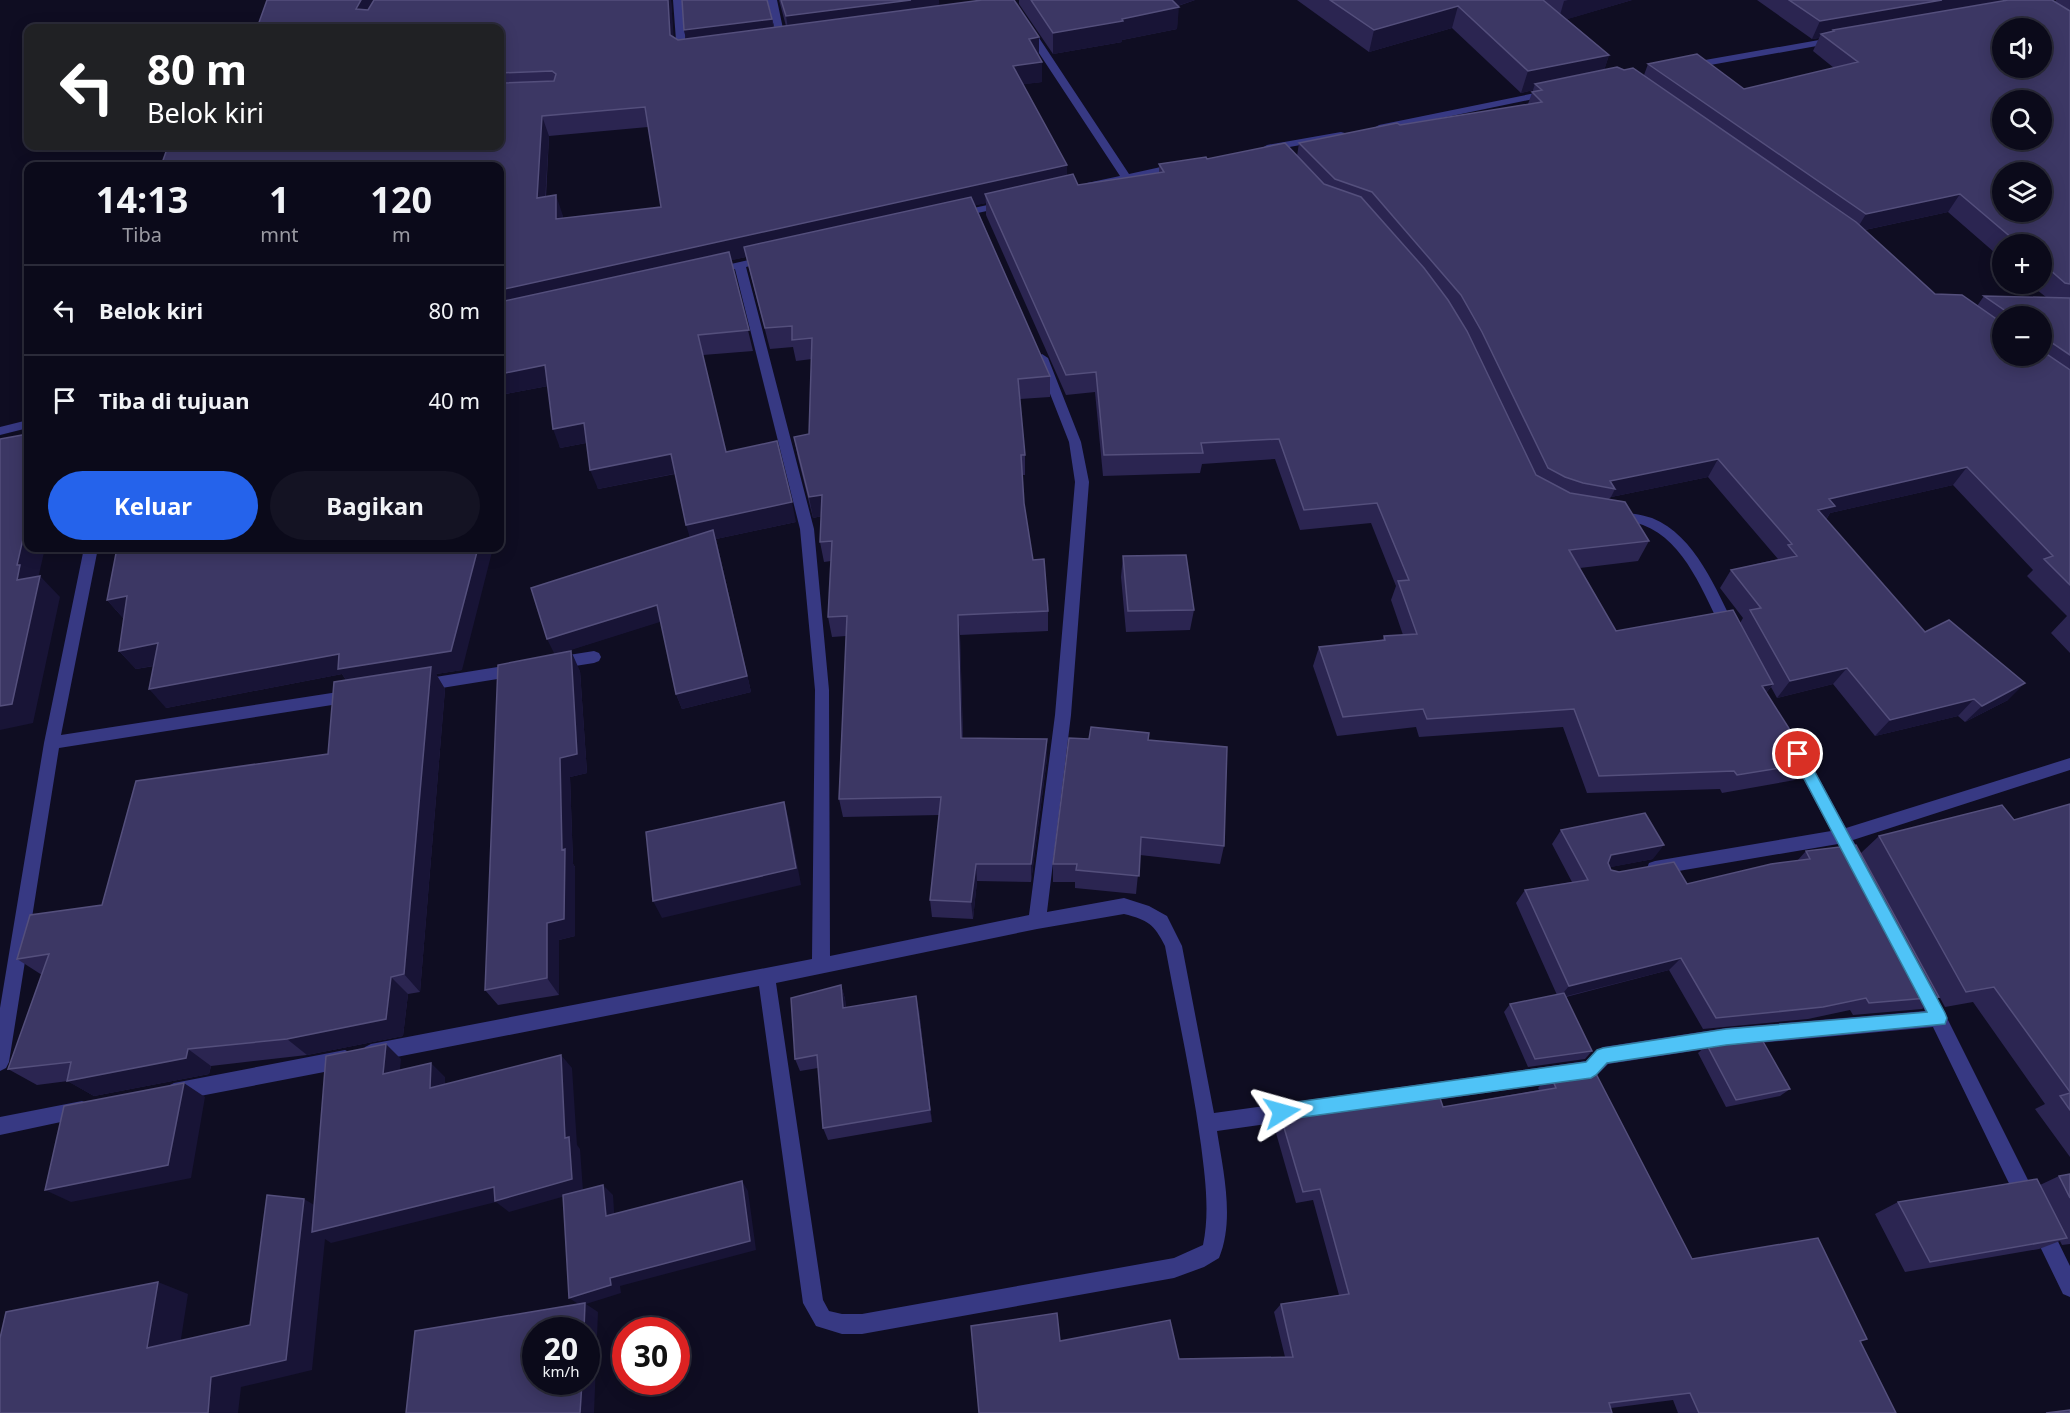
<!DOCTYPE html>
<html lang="id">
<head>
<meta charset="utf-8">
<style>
	:root { --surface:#0b0a1a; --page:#141323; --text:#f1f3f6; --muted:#9a9aa2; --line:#2b2b39; --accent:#2563eb }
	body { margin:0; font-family:"Noto Sans",sans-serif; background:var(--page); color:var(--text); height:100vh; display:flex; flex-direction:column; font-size:22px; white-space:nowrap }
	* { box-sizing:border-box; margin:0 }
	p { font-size:20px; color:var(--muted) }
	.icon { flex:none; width:33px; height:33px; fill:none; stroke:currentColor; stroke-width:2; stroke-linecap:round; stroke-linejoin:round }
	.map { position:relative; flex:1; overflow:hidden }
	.details { position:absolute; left:24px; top:162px; width:480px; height:390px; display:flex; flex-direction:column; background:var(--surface); border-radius:12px; box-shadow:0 3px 15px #0003,0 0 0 2px var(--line) }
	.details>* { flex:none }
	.hud { position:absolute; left:24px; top:24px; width:480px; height:126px; border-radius:12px; box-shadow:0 3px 15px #0003,0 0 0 2px var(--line); background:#202124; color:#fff; overflow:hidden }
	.buttons { position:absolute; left:1992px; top:18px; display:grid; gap:12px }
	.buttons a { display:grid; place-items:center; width:60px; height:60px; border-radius:50%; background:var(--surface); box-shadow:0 3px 15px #0003,0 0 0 2px var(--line); font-size:30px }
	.speed { position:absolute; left:522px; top:1317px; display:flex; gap:12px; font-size:30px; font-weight:700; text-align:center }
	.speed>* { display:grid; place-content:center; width:78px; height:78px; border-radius:50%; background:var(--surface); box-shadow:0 3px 15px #0003,0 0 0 2px var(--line); line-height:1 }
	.speed small { font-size:15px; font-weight:400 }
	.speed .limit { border:9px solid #d22; background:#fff; color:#111 }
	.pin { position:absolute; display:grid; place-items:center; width:51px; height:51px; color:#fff; margin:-26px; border:3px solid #fff; border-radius:50%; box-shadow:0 2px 6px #0007 }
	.me { position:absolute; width:66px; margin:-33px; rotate:82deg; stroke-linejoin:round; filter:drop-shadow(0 0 4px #0008) }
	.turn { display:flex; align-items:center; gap:21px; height:126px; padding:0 24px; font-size:27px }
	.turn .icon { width:78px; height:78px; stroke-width:2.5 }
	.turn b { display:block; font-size:42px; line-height:51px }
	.eta { display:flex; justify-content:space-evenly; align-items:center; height:102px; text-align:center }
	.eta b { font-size:36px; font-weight:700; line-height:42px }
	.button { display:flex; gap:12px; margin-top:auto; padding:12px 24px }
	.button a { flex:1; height:69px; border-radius:36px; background:var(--accent); color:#fff; font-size:24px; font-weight:700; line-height:69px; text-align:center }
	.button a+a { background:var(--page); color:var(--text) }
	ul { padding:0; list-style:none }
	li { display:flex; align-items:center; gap:18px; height:90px; padding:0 24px; border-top:2px solid var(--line) }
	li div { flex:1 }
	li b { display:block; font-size:22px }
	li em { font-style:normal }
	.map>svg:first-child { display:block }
</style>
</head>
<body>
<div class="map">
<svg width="2070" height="1413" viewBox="0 0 2070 1413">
	<rect width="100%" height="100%" fill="#0f0d22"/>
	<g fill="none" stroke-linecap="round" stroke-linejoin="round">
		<path fill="#373983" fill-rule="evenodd" d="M673 0H683L686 51H692V55L682 57 677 54Z
			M767 0H777L786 43 778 41Z
			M1004 0H1014L1129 174 1179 163 1184 166 1183 168 1087 187V183L1120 176Z
			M1836 37 1841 40 1839 42 1688 69 1683 66 1688 63Z
			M1550 90 1555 93 1553 95 1379 131 1374 128 1379 125Z
			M1341 132 1345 133V137L1267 151 1262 148 1267 145Z
			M1006 201 1011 204 1010 206 959 217 954 214 955 212Z
			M766 256 770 257V261L746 267 814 529 829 690 830 956 1029 915 1055 715 1075 482 1069 442 1036 358 1042 354 1048 358 1081 442 1089 482 1071 715 1047 912 1124 898 1149 906 1167 916 1182 946 1214 1113 1586 1061 1597 1050 1603 1047 1726 1028 1925 1011 1913 986 1916 980 1922 978 1928 980 2035 1194 2038 1201 2035 1208 2028 1211 2021 1208 1933 1027 1726 1046 1608 1064 1597 1075 1591 1078 1217 1131C1223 1170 1235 1220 1219 1258L1204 1267 1174 1278 862 1334H842L816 1326 803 1303 759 986 371 1062 365 1059 362 1053 365 1047 371 1044 812 959 815 690 800 529 735 269 713 274 707 271 709 269ZM1124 914C1148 920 1154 924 1165 946 1177 1012 1192 1078 1201 1145 1205 1177 1210 1212 1203 1245L1174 1258 862 1314H842L829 1311 823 1300 776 983 1037 929Z
			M28 420V428L0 435V427Z
			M1615 511C1627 513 1640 514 1652 518 1696 536 1716 590 1736 629L1734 633H1724C1704 596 1686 541 1643 525 1633 521 1621 523 1610 519L1608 516 1610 513Z
			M84 548H98L61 735 351 690 356 692 358 696 356 700 351 702 59 748 9 1062 6 1068 0 1071V1008L44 743Z
			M594 651 599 653 601 657 599 661 594 663 556 669 551 667 549 663 551 659 556 657Z
			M517 664 522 666 524 670 522 674 517 676 423 691 418 689 416 685 418 681 423 679Z
			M1796 744 1801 745 1846 828 2070 758V770L1853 840 1865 864 1863 869 1857 871 1851 869 1838 844 1655 875 1649 873 1647 868 1649 863 1655 861 1831 831 1788 750 1791 745Z
			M345 1050 351 1053 354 1059 351 1065 345 1068 174 1101 168 1098 165 1092 168 1086 174 1083Z
			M82 1101 89 1104 91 1110 89 1116 0 1135V1117Z
			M2041 1218 2048 1221 2070 1266V1297L2063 1294 2031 1228 2034 1221Z"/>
	</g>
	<path fill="#2b2551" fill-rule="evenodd" d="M267 0H671L673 37 678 40 686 39 684 30 772 19 774 27 786 26 779 0H939V6L1039 56 1042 62V82L1023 84 1067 176 1078 185 1159 173V164L1207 159 1297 156 1299 143 1528 104 1533 90 1521 93 1452 28 1369 52 1297 0H1632L1567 19 1609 55 1604 70 1644 75 1648 64 1744 89 1834 68 1813 51 1819 38 1812 39 1757 0H2052L2055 2 2056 0H2070V653L2051 633 2067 616 2027 576 2033 570 1953 485 1830 513 1826 520 1925 632 2008 700 1965 722 1958 716 1875 736 1833 684 1777 698 1771 687 1766 693 1811 763 1795 780 1722 793 1720 789 1587 793 1563 727 1419 737 1416 727 1337 736 1313 666 1319 647 1382 641 1384 636 1403 635 1391 600 1396 586 1371 523 1300 530 1275 459 1202 464 1200 473 1103 476 1095 392 1066 395 986 215V203L975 205 1050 376V397L1020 399 1025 455V475H1022L1024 503 1033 560 1048 611V631L960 635 963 738 1047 739V758L1031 882 977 881 973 919 932 917 930 900 939 815 843 817 839 799 846 636 832 637 828 617 831 561 824 562 820 542 822 516 813 518 798 458 794 437 809 434 812 359 796 361 793 347 770 349 746 257 731 260 753 351 703 355 726 452 796 522 716 539 751 692 682 709 676 694 661 621 560 653 580 671 587 773 570 777 573 864 575 867V936L559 940V995L498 1005 485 990 554 654 690 537 675 474 598 489 586 443 560 448 548 386 500 395V28ZM648 127 661 207 563 218V216L546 197 549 136ZM1948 212 2002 259V244H2042V284H2030L2047 298 1984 296 1977 306 1935 294 1865 230ZM2002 316H2042V356H2002ZM1708 477 1778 559 1731 570 1720 588 1743 618 1740 623 1616 631 1580 568 1638 561 1649 541 1609 499 1611 497Z
		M1019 0H1195L1178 6 1177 29 1122 40V42L1053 54 1019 4Z
		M1123 556 1194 610 1190 630 1126 632 1121 577Z
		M107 600 462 670 436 674 445 689 420 992 408 994 403 1036 307 1055 211 1066 209 1074 94 1096 68 1081 37 1085 8 1069 42 975 17 959 102 905 328 754 346 680 342 674 166 708 154 666 136 669 119 651 124 619Z
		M1148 740 1224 846 1220 864 1140 855 1136 894 1075 888V882H1053V864Z
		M2070 804V1157L2035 1109 2045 1104 1973 1002 1945 1007 1874 877 1939 997 1922 1009 1853 1015 1850 1010 1808 1019 1703 1029 1669 970 1566 997 1592 1051 1585 1059 1528 1067 1504 1012 1510 1004 1557 995 1516 903 1525 890 1572 882 1552 844 1561 830 1653 859 1610 867 1611 870 1687 884 1797 861 1806 851 1861 853 1879 836 2014 820Z
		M841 985 845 999 846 1008 919 1010 932 1122 828 1140 823 1128 818 1068 800 1071 795 1059Z
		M1707 1045 1790 1089 1780 1096 1726 1107 1698 1053Z
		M1550 1074 1692 1259 1867 1339 1860 1342 1896 1413H1678L1673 1400 1611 1408 979 1413 1060 1341 1179 1359 1285 1357 1274 1312 1281 1304 1339 1295 1313 1200 1296 1203 1274 1126 1280 1114 1376 1104 1443 1107 1539 1090 1538 1088Z
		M2070 1174V1244L2062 1245 2060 1241 2039 1249 1905 1272 1875 1214 1898 1202 2040 1185 2059 1176Z"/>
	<path fill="#181436" d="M361 0H380L364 28 356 9Z
		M668 0H671L675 54 670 35Z
		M911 0H939L940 15 789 35 786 16Z
		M1162 0H1195L1168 9 1179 7 1177 29 1122 40V42L1053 54V33L1122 19Z
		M1568 0H1632L1558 22 1564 1Z
		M1942 0H2030L1834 31 1833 30 1830 36 1821 34 1819 38 1812 39 1820 21Z
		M1458 6 1452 28 1369 52 1374 30Z
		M772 19 775 37 688 48 684 30Z
		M1039 37V57L1029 39Z
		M1609 55 1602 77 1535 84 1533 90 1521 93 1528 71Z
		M1042 62V82L1013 86V66Z
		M542 116 549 136 544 218 537 198Z
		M278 146H298L287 166 276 148Z
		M1067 165V185L985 194 986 203 747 257 744 247 746 257 500 312V290Z
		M1960 194 1948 212 1855 232 1866 214Z
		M556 195 563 216V239L556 219Z
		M545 365 553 385 500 395V374Z
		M584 423 591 442 560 448 553 429Z
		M671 454 678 473 598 489 590 470Z
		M1718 459 1708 477 1611 497 1615 489 1610 481Z
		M1967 467 1953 485 1830 513 1823 524 1818 510 1829 499Z
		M822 495 826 515 813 518 809 497Z
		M792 502 796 522 716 539 751 692 682 709 676 694 692 544 686 525Z
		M28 517V548H45L37 583 40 576 60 597 33 723 0 730V706L17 565Z
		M478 548H493L462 670 436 674 445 689 420 992 404 974 351 687 342 674 166 708 149 689Z
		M127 596 124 619 107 600Z
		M657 605 663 621 555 655 547 639Z
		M958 615 960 635 963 757 961 738Z
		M158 643 174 662 136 669 119 651Z
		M571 651 580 671 587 773 570 777 573 864 575 867V936L559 940V995L547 978V923L560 758Z
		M1847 668 1833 684 1777 698 1790 681Z
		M2025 683 2008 700 1965 722 1982 706Z
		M1773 684 1759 702 1762 686Z
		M1974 699 1958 716 1875 736 1890 720Z
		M1047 739V758L1031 882V864Z
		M784 802 789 820 801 885 662 918 653 901Z
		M1664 845 1653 859 1601 869 1611 855Z
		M976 864 977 881 973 919 971 902Z
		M1681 958 1669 970 1559 998 1569 986Z
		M391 977 408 994 403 1036 307 1055 287 1039Z
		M841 985 845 999 847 1022 843 1008Z
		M916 996 919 1010 932 1122 930 1110Z
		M386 1044 401 1059 398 1088 383 1074Z
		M188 1049 211 1066 209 1074 94 1096 67 1081Z
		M561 1055 572 1068 577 1145 580 1149 583 1191 509 1212 496 1202 331 1243 325 1239 312 1370 241 1387 238 1413H208L211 1377 286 1360 304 1199 328 1213 565 1138Z
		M431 1063 445 1077V1101L430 1088Z
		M184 1083 205 1097 191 1178 71 1202 45 1190Z
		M742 1181 748 1191 756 1250 620 1286 621 1293 586 1304 598 1312 594 1413H580L582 1382H586V1330H584L580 1305 569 1298 610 1278Z
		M603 1185 613 1195 615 1226 606 1216Z
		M158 1282 188 1294 178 1358 147 1348Z"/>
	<path fill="#3c3764" stroke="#544f7c" stroke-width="1.5" fill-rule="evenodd" d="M267 0H361L356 9 368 10 374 0H668L670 35 678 40 982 0H1014L1039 37 1029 39 1042 62 1013 66 1067 165 500 290V166H161L168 146H278L276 148 290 147 291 146H500V83L554 81 556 74 552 71 500 73V28H257ZM645 107 661 207 556 219V195L537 198 542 116Z
		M682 0H767L772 19 684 30Z
		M781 0H911L786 16Z
		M1031 0H1172L1179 7 1122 19 1123 21 1053 33Z
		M1330 0H1543L1609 55 1528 71 1458 6 1374 30Z
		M1789 0H1942L1820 21Z
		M2008 0H2052L2070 11V284L2065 283 2042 263V244H2019L1960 194 1866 214 1648 64 1697 54 1744 89 1858 62 1821 34 1834 31 1833 30ZM2002 28H2042V68H2002ZM2002 100H2042V140H2002ZM2002 172H2042V212H2002Z
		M1617 67 1624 70 1633 68 1856 222 1935 294 1962 295 2002 323V356H2042V351L2070 370V585L2044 559 2053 556 1967 467 1829 499 1835 506 1818 510 1925 632 1949 620 2025 683 1982 706 1974 699 1890 720 1847 668 1790 681 1750 610 1761 608 1731 570 1797 556 1788 545 1792 544 1718 459 1610 481 1615 489 1583 483 1565 477 1548 468 1482 332 1461 295 1372 192 1335 179 1299 143 1397 123 1400 125 1542 102 1532 92 1542 90 1535 84Z
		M1285 143 1324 184 1361 197 1424 268 1448 300 1467 331 1536 475 1570 493 1625 502 1649 541 1569 550 1616 631 1733 610 1773 684 1762 686 1811 763 1737 775 1734 771 1599 776 1574 709 1427 719 1423 709 1343 717 1319 647 1385 640 1384 636 1417 634 1398 581 1409 580 1377 503 1304 510 1279 439 1201 443 1203 453 1104 455 1096 372 1066 375 985 194 1073 174 1078 185 1164 172 1159 164 1206 157 1207 159Z
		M971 197 1050 376 1018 379 1025 455H1021L1024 503 1033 560 1044 559 1048 611 958 615 961 738 1047 739 1031 864H976L971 902 930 900 941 797 839 799 847 616 828 617 832 541 820 542 822 495 809 497 794 437 809 434 812 338 792 340V326L765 328 744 247Z
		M729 252 749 330 698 335 726 452 777 441 792 502 686 525 671 454 590 470 584 423 553 429 545 365 500 374V302Z
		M1984 296 2070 298V355L2042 336V316H2013Z
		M28 434V517L17 565H20L17 580 40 576 12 704 0 706V439Z
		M713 530 747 676 676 694 657 605 547 639 531 588Z
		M117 548H478L451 651 338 669 339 654 149 689 158 643 119 651 127 596 107 600Z
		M1186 555 1194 610 1128 611 1123 556Z
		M571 651 577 754 560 758 562 850 565 849 564 919 547 923V978L485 990 498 665Z
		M431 667 404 974 391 977 386 1019 287 1039 188 1049 186 1058 67 1081 71 1062 8 1069 49 954 17 959 30 915 102 905 136 781 328 754 334 682Z
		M1091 727 1149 733 1148 740 1227 747 1224 846 1141 837 1139 876 1076 870 1077 864H1053L1069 738 1089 739Z
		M784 802 796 868 653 901 646 832Z
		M2070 804V1092L1994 987 1966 992 1879 836 2002 805 2014 820Z
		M1645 813 1664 845 1611 855 1608 863 1611 870 1619 872 1674 862 1687 884 1771 864 1810 859 1806 851 1856 845 1939 997 1869 1003 1866 998 1823 1007 1716 1018 1681 958 1569 986 1525 890 1588 880 1561 830Z
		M841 985 843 1008 916 996 930 1110 823 1128 817 1055 795 1059 791 998Z
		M1564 993 1592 1051 1535 1059 1510 1004Z
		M1761 1038 1790 1089 1736 1100 1707 1045Z
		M386 1044 383 1074 431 1063 430 1088 561 1055 565 1138 569 1137 572 1179 495 1201 494 1187 312 1232 326 1056Z
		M1593 1068 1692 1259 1818 1238 1867 1339 1860 1341 1896 1413H1699L1690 1393 1609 1403 1612 1413H979L971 1326 1057 1313 1060 1341 1170 1320 1179 1359 1293 1357 1281 1304 1349 1294 1320 1189 1303 1192 1280 1114 1375 1099 1376 1104 1438 1092 1443 1107 1556 1088 1550 1074Z
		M184 1083 168 1165 45 1190 64 1106Z
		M2070 1093V1110L2060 1096Z
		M2070 1174V1198L2059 1176Z
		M2037 1179 2067 1238 1930 1262 1898 1202Z
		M742 1181 750 1241 610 1278 611 1285 569 1298 563 1195 603 1185 606 1216Z
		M267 1195 304 1199 286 1360 211 1377 208 1413H0V1338L6 1312 158 1282 147 1348 250 1325Z
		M585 1303 584 1330H536V1382H582L580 1413H406L415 1331Z
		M2070 1410V1413H2046Z"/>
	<path fill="#4fc3f7" stroke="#337fa1" stroke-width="1.5" d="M1798 748 1803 750 1945 1013 1947 1018 1945 1024 1726 1045 1607 1063 1596 1075 1591 1078 1282 1120 1276 1118 1274 1112 1276 1106 1282 1104 1586 1062 1597 1050 1603 1048 1726 1029 1927 1012 1791 754 1793 750Z"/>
</svg>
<div class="buttons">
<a><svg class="icon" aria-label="sound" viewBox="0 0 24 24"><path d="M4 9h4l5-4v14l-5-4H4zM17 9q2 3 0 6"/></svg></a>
<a><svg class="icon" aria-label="search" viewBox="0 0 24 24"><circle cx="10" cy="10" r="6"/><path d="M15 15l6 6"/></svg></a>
<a><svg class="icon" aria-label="layers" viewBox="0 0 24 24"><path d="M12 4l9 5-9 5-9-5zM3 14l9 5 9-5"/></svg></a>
<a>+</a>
<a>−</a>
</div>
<div class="speed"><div>20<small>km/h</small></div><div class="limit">30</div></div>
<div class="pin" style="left:1798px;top:754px;background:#d93025"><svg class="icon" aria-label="arrive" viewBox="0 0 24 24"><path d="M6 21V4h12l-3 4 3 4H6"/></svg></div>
<svg class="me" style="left:1282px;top:1112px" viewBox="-20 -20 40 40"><path d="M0-17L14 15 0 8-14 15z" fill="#4fc3f7" stroke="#fff" stroke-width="4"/></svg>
<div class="hud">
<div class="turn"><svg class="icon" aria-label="left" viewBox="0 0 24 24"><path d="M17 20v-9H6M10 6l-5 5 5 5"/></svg><div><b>80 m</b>Belok kiri</div></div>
</div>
<section class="details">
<div class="eta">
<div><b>14:13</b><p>Tiba</p></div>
<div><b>1</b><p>mnt</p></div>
<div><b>120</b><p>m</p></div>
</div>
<ul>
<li><svg class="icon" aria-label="left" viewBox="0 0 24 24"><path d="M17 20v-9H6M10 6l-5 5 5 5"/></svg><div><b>Belok kiri</b></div><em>80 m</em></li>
<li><svg class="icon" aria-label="arrive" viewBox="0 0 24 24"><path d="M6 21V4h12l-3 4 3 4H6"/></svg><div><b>Tiba di tujuan</b></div><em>40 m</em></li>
</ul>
<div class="button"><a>Keluar</a><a>Bagikan</a></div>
</section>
</div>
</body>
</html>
